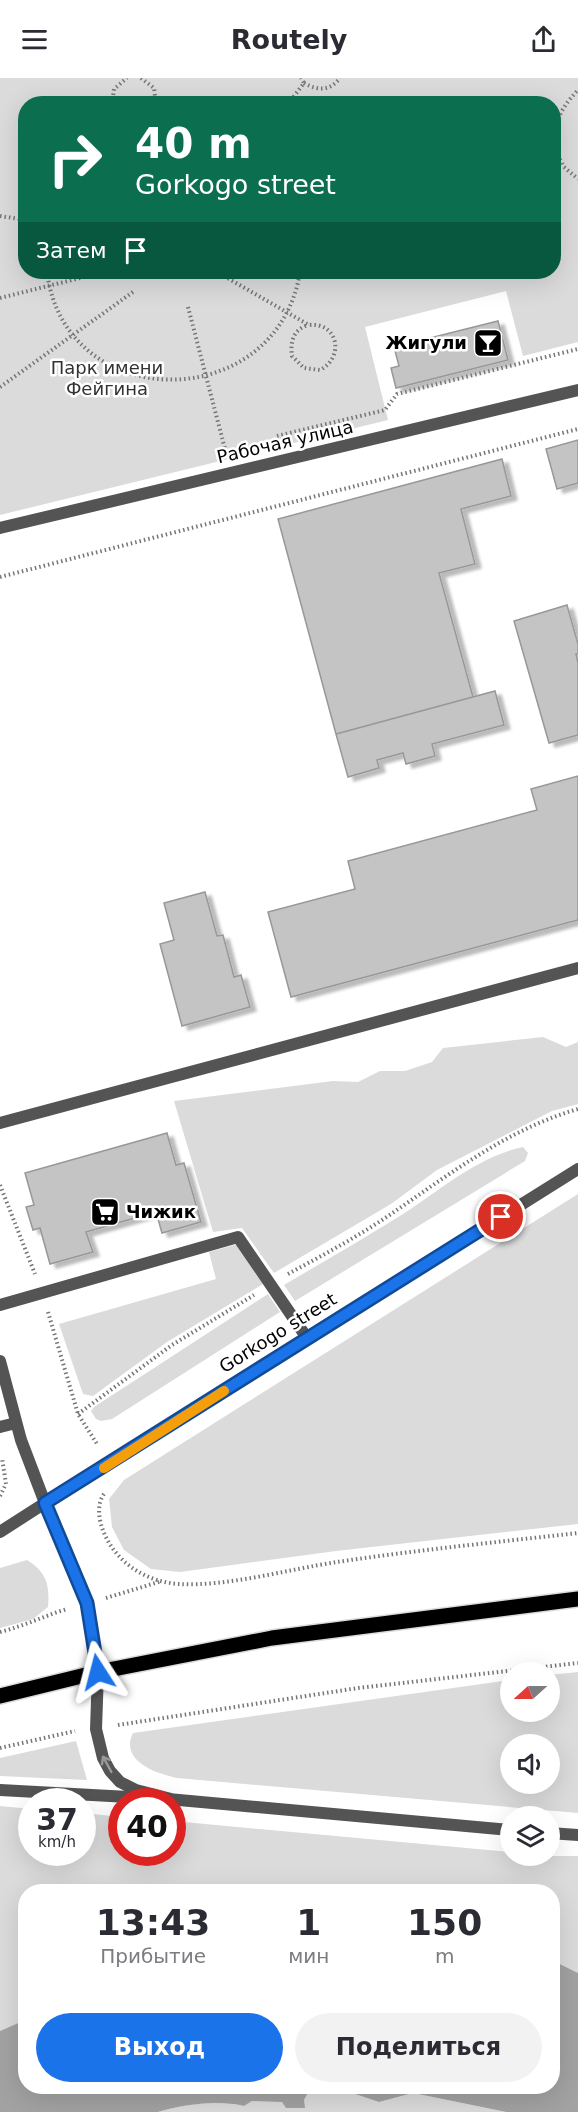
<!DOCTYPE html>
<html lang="ru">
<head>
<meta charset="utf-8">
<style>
	:root { --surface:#fff; --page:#f2f2f3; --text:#2b2b33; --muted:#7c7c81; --accent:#1a73e8 }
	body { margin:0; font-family:"DejaVu Sans",sans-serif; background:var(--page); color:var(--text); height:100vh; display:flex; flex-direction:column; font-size:22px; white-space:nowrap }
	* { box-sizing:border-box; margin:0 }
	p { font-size:20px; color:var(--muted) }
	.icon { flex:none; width:33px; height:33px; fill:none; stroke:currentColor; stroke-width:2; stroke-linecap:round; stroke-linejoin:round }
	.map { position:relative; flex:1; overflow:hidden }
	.drawer { position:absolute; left:18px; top:1806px; width:542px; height:210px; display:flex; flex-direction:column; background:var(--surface); border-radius:24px; box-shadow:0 6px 24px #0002 }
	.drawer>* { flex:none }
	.top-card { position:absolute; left:18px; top:18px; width:543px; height:183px; border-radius:24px; box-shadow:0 6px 24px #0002; background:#0b6e4f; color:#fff; overflow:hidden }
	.needle { width:39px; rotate:249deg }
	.tools { position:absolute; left:500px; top:1584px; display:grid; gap:12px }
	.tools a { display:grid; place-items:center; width:60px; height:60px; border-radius:50%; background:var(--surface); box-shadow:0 6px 24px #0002; font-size:30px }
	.speed { position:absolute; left:18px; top:1710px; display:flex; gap:12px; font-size:30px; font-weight:700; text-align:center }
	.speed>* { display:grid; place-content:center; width:78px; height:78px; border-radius:50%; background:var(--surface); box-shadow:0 6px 24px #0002; line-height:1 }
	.speed small { font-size:15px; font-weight:400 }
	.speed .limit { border:9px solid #d22; background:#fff; color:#111 }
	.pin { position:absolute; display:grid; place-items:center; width:51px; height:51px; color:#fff; margin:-26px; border:3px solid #fff; border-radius:50%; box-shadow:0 2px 6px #0007 }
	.me { position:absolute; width:66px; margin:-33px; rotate:351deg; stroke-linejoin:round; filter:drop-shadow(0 0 4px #0008) }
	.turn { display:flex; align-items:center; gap:21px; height:126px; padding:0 18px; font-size:27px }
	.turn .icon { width:78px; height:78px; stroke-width:2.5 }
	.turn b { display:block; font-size:42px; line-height:51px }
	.then { display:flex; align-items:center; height:57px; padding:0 18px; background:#0003; gap:12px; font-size:22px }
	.eta { display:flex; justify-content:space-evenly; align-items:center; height:102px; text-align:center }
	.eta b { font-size:36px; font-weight:700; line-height:42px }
	.button { display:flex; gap:12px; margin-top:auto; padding:12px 18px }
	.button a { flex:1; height:69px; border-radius:36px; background:var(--accent); color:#fff; font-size:24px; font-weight:700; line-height:69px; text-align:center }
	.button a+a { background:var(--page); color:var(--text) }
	header { display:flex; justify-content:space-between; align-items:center; height:78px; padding:0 18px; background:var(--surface); font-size:27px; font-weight:700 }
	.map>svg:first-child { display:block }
</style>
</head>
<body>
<header><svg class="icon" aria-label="menu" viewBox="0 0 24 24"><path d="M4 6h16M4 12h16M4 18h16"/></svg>Routely<svg class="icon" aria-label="share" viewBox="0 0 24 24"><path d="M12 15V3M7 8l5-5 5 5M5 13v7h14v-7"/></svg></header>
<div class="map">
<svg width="578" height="2034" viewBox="0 0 578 2034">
	<defs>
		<filter id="shadow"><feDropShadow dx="6" dy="4" stdDeviation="1.5" flood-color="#0004"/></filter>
	</defs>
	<rect width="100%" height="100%" fill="#fff"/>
	<path fill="#dbdbdb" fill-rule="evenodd" d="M0 0H578V264L523 278 506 213 365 249 388 342 0 437ZM26 26H554V194H26Z
		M543 959 566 969 578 964V1026L552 1033 437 1092 391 1126 274 1195 242 1150 213 1154 174 1023 333 1003 358 1004 380 993H405L432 984 443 970Z
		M523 1069 528 1075 525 1083 295 1223 284 1207C321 1185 358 1164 395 1141 436 1116 475 1079 523 1069Z
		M578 1116V1446L336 1473 180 1494 151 1491 124 1472 112 1449 109 1421 124 1402Z
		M238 1166 263 1206 167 1264 93 1318 83 1316 59 1246 216 1201 209 1174Z
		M268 1216 280 1234 112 1341 101 1343 96 1341 91 1333 94 1329Z
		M27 1482C46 1494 50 1506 48 1529L33 1541 0 1550V1490Z
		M578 1594V1735L177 1700C157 1696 119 1683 133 1655L510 1602V1634H549V1597ZM510 1666H549V1706H510Z
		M76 1663 87 1702 0 1698V1680Z
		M0 1728 31 1731 32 1774H82L83 1735 121 1739 122 1774H172L173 1743 510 1774V1778H578V1895L552 1882V1814H26L25 1942 0 1953Z
		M317 2008 355 2009 352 2015 379 2024 413 2015 506 2034H158C186 2025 215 2022 244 2028L252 2023 304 2022 311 2009Z"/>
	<path fill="#a2a2a2" d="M552 1882 578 1895V2034H506L413 2015 379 2024 352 2015 355 2008H552Z
		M25 1942 26 2008 317 2009H311L304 2022 305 2030H286L282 2024 252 2023 244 2028C215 2022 186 2026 158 2034H0V1953Z"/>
	<path fill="#c4c4c4" stroke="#989898" stroke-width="1.5" filter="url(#shadow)" d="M498 243 508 282 396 310 391 290 399 288 394 269Z
		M578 362V405L557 411 546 371Z
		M502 381 511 418 461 431 475 486 439 495 473 619 336 656 278 441Z
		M567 527 578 566V576H576L578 585V657L549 665 514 543Z
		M495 613 504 647 432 666 435 678 406 686 403 675 377 682 379 690 348 699 336 656Z
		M578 698V842L291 919 268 834 355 811 348 783 537 732 531 711Z
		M205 814 217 858 223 857 234 899 241 897 250 929 182 948 160 866 174 862 164 825Z
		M167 1055 176 1087 184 1085 201 1144 162 1155 156 1134 86 1154 93 1174 50 1186 40 1150 33 1152 26 1129 34 1127 25 1095Z"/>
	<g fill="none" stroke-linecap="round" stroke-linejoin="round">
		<g stroke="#dbdbdb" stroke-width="18">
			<path id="primary" d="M0 1618 98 1594 272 1560 578 1521"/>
		</g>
		<path stroke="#767676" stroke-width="4" stroke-dasharray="1.5 3" stroke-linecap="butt" d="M141 0 154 10 156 26
			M304 5C318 13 330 13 340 0
			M112 26 114 11 127 0
			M288 26 304 5 301 0
			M557 76C551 49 559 32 578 12
			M554 77 557 76 564 89 578 101
			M0 138 26 142
			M47 194C65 338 277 337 300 194
			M224 198 309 247C338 244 345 279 320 292L304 290 292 278C290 264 293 251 309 247
			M0 220 104 194
			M188 229 225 371
			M0 309 133 214
			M277 358 385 332 397 316 578 271
			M0 499 578 351
			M0 1107 35 1196
			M288 1196C323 1177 359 1158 391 1136 450 1096 508 1051 578 1031
			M48 1234 78 1336 97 1366
			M78 1336 172 1267 254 1217
			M104 1416C96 1427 99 1443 104 1455 117 1485 146 1504 179 1506 226 1509 290 1491 337 1484 417 1472 498 1464 578 1455
			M0 1418 6 1406 2 1380
			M106 1520 162 1503
			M0 1554C24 1548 44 1538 67 1531
			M118 1647 358 1610 578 1585
			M0 1670 75 1653"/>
		<path stroke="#545454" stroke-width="12" d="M0 1045 578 890
			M0 1227 238 1159 307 1260
			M0 1349 16 1345"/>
		<path stroke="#545454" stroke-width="12" d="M0 450 578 312
			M0 1283 21 1362 45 1425 0 1454"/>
		<path stroke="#545454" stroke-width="12" d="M0 1712 147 1720
			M168 1721 510 1752
			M175 1722 136 1712 120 1704 110 1693 103 1680 96 1651 98 1594 87 1525 45 1425 578 1091
			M549 1755 578 1757"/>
		<use href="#primary" stroke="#000" stroke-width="15"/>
	</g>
	<defs><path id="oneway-shaft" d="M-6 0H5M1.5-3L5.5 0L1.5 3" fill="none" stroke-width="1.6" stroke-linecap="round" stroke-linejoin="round" transform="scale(1.5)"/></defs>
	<use stroke="#989898" href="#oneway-shaft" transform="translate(107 1686) rotate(-119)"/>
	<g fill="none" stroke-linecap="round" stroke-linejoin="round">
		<g stroke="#114b97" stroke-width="15">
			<path id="route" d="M98 1594 87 1525 45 1425 501 1139"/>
		</g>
		<use href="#route" stroke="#1a73e8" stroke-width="10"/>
		<path stroke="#f59e0b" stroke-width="10" d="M104 1390 224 1313"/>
	</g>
	<defs>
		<g id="bar-square" transform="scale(1.5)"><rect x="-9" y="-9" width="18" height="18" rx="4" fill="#000" stroke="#fff"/><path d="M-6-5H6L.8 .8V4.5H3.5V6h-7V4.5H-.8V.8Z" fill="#fff"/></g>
		<g id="supermarket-square" transform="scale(1.5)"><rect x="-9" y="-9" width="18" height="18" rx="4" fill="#000" stroke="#fff"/><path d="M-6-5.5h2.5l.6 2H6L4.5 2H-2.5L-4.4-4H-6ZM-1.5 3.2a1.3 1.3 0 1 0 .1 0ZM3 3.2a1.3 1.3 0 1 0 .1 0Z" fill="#fff"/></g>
	</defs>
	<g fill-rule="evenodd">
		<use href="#bar-square" x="488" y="265"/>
		<use href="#supermarket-square" x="105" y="1134"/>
	</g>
	<g text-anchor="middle" stroke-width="5" stroke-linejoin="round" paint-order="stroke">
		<g font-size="18" font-weight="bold" fill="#000" stroke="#fff" text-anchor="end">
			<text x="467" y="271">Жигули</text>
			<text x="126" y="1140" text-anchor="start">Чижик</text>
		</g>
		<g font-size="18" fill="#323232" stroke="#fff">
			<text x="107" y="296">Парк имени<tspan x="107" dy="21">Фейгина</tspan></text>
		</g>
		<g font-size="18" fill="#000" stroke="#fff">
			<text transform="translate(285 364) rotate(-13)" y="6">Рабочая улица</text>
			<text transform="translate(278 1255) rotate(-32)" y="6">Gorkogo street</text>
		</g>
	</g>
</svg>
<div class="tools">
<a><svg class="needle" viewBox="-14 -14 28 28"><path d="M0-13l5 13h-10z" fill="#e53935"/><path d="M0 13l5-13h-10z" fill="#7c7c81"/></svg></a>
<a><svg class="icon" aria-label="sound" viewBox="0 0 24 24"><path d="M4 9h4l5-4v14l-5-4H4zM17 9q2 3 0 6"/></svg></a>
<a><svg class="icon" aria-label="layers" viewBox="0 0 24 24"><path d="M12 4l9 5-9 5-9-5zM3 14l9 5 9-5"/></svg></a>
</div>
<div class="speed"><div>37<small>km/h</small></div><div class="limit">40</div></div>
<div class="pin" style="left:501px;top:1139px;background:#d93025"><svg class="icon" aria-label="arrive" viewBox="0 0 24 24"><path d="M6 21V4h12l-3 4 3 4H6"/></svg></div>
<svg class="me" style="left:98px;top:1594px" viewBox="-20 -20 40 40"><path d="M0-17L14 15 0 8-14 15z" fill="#1a73e8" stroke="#fff" stroke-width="4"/></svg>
<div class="top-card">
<div class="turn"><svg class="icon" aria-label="right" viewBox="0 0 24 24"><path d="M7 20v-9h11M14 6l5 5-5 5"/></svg><div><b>40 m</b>Gorkogo street</div></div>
<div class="then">Затем<svg class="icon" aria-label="arrive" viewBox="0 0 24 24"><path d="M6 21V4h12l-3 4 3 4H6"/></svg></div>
</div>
<section class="drawer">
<div class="eta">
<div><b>13:43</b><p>Прибытие</p></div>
<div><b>1</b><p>мин</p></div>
<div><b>150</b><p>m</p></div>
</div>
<div class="button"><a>Выход</a><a>Поделиться</a></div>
</section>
</div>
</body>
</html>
